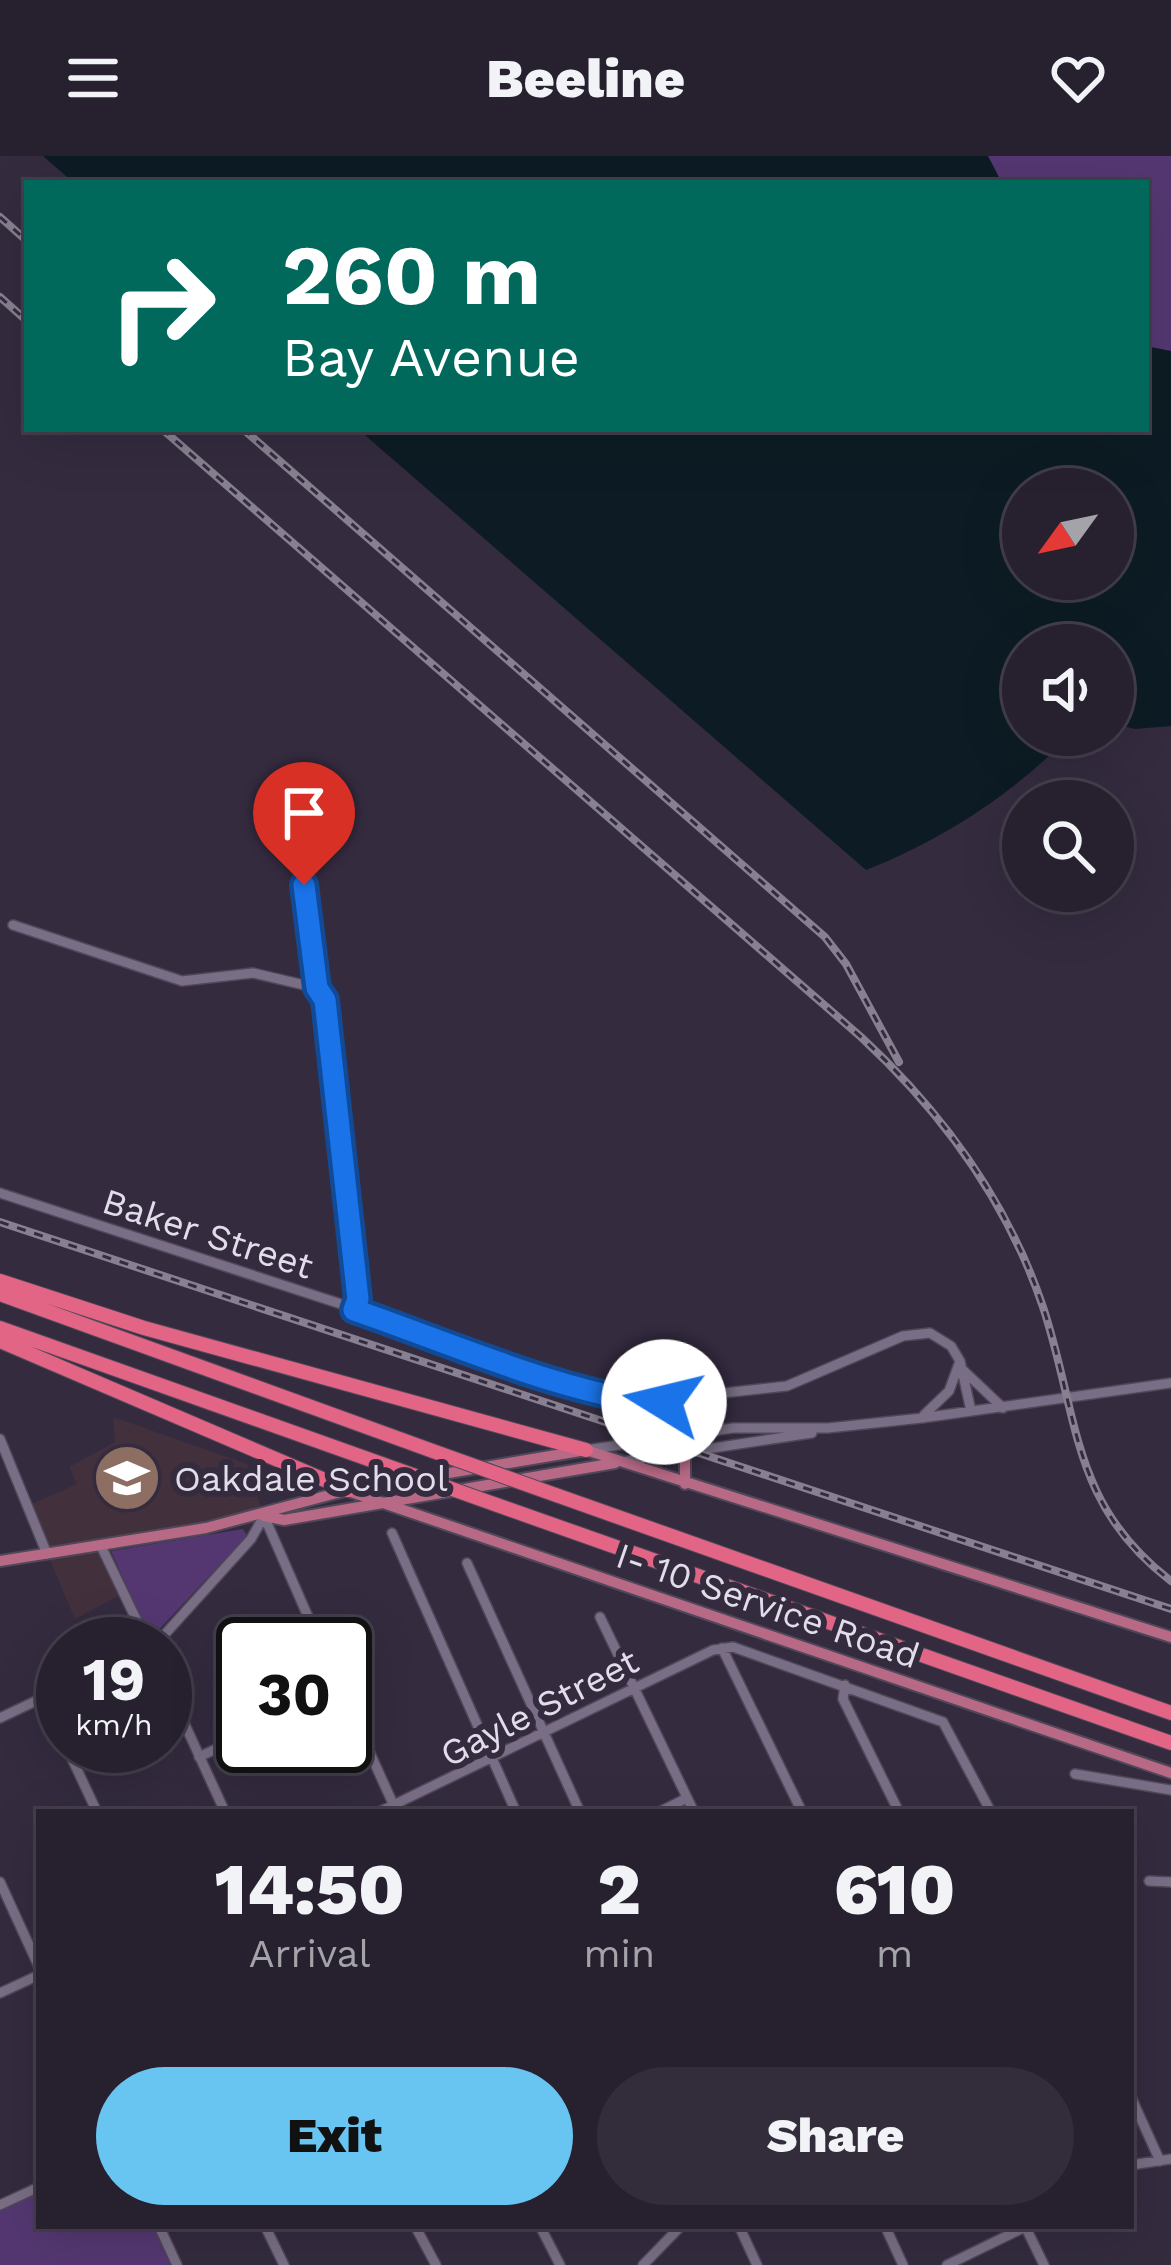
<!DOCTYPE html>
<html lang="en">
<head>
<meta charset="utf-8">
<style>
	:root { --surface:#27202f; --page:#332d3b; --text:#f1f3f6; --muted:#a4a3aa; --line:#433e4b; --accent:#68c4f0 }
	body { margin:0; font-family:"Work Sans",sans-serif; background:var(--page); color:var(--text); height:100vh; display:flex; flex-direction:column; font-size:45px; white-space:nowrap }
	* { box-sizing:border-box; margin:0 }
	p { font-size:39px; color:var(--muted) }
	.icon { flex:none; width:66px; height:66px; fill:none; stroke:currentColor; stroke-width:2; stroke-linecap:round; stroke-linejoin:round }
	.map { position:relative; flex:1; overflow:hidden }
	.sheet { position:absolute; left:36px; top:1653px; width:1098px; height:420px; display:flex; flex-direction:column; background:var(--surface); border-radius:0px; box-shadow:0 12px 48px #0002,0 0 0 3px var(--line) }
	.sheet>* { flex:none }
	.banner { position:absolute; left:24px; top:24px; width:1125px; height:252px; border-radius:0px; box-shadow:0 12px 48px #0002,0 0 0 3px var(--line); background:#00695c; color:#fff; overflow:hidden }
	.needle { width:78px; rotate:237deg }
	.controls { position:absolute; left:1002px; top:312px; display:grid; gap:24px }
	.controls a { display:grid; place-items:center; width:132px; height:132px; border-radius:50%; background:var(--surface); box-shadow:0 12px 48px #0002,0 0 0 3px var(--line); font-size:60px }
	.speed { position:absolute; left:36px; top:1461px; display:flex; gap:24px; font-size:60px; font-weight:700; text-align:center }
	.speed>* { display:grid; place-content:center; width:156px; height:156px; border-radius:50%; background:var(--surface); box-shadow:0 12px 48px #0002,0 0 0 3px var(--line); line-height:1 }
	.speed small { font-size:30px; font-weight:400 }
	.speed .limit { border:6px solid #111; border-radius:18px; background:#fff; color:#111 }
	.pin { position:absolute; display:grid; place-items:center; width:102px; height:102px; color:#fff; margin:-123px -51px; border-radius:50% 50% 50% 0; rotate:-45deg; box-shadow:0 0 12px #0007 }
	.pin .icon { rotate:45deg }
	.me { position:absolute; width:132px; margin:-66px; rotate:279deg; stroke-linejoin:round; filter:drop-shadow(0 0 9px #0008) }
	.turn { display:flex; align-items:center; gap:42px; height:252px; padding:0 60px; font-size:54px }
	.turn .icon { width:156px; height:156px; stroke-width:2.5 }
	.turn b { display:block; font-size:84px; line-height:102px }
	.eta { display:flex; justify-content:space-evenly; align-items:center; height:204px; text-align:center }
	.eta b { font-size:72px; font-weight:800; line-height:84px }
	.action { display:flex; gap:24px; margin-top:auto; padding:24px 60px }
	.action a { flex:1; height:138px; border-radius:72px; background:var(--accent); color:#111; font-size:48px; font-weight:800; line-height:138px; text-align:center }
	.action a+a { background:var(--page); color:var(--text) }
	header { display:flex; justify-content:space-between; align-items:center; height:156px; padding:0 60px; background:var(--surface); font-size:54px; font-weight:800 }
	.map>svg:first-child { display:block }
</style>
</head>
<body>
<header><svg class="icon" aria-label="menu" viewBox="0 0 24 24"><path d="M4 6h16M4 12h16M4 18h16"/></svg>Beeline<svg class="icon" aria-label="heart" viewBox="0 0 24 24"><path d="M12 20l-8-8c-3-5 5-10 8-4 3-6 11-1 8 4z"/></svg></header>
<div class="map">
<svg width="1171" height="2109" viewBox="0 0 1171 2109">
	<rect width="100%" height="100%" fill="#342b3f"/>
	<path fill="#42313c" d="M113 1261 247 1308 264 1360 102 1390 124 1437 75 1463 27 1350 77 1328 69 1311 115 1286Z"/>
	<path fill="#543771" d="M933 0H1171V267L1146 251V27H932Z
		M243 1373 247 1380 150 1483 111 1395Z
		M39 2034V2070H157L177 2109H0V2053Z"/>
	<path fill="#0d1c24" fill-rule="evenodd" d="M43 0H988L1002 27H74Z
		M1146 190 1171 195V570L1135 573 1113 567V489H1023V579H1070C1015 637 940 685 866 714L358 273H1146ZM1023 333H1113V423H1023Z"/>
	<g fill="none" stroke-linecap="round" stroke-linejoin="round">
		<g stroke="#4f4858" stroke-width="12">
			<path id="minor" d="M304 729 317 832 325 844 358 1143 354 1154
				M13 769 182 825 253 817 317 832
				M0 1037 642 1246 787 1230 903 1180 930 1177 951 1190 960 1205 971 1255
				M964 1215 1003 1252
				M924 1259 949 1235 960 1205
				M0 1283 47 1398
				M586 1294 733 1272H828L922 1262 1171 1227
				M627 1305 812 1277
				M264 1360 320 1488
				M392 1377 516 1656
				M101 1390 148 1488
				M467 1407 580 1656
				M600 1461 694 1656
				M156 1488 251 1383 264 1360
				M722 1492 802 1656
				M165 1525 225 1656
				M845 1529 843 1543 899 1656
				M43 1541 63 1584
				M345 1542 394 1650
				M0 1562 63 1532
				M66 1590 97 1656
				M199 1601 243 1580
				M1075 1618 1171 1634
				M379 1656 713 1494 733 1491 943 1566 991 1656
				M659 1656 687 1642
				M1149 1725 1171 1726
				M0 1726 39 1811
				M0 1837 39 1819
				M1131 1941 1160 2005
				M1131 2009 1171 2003
				M0 2049 39 2031
				M159 2070 177 2109
				M265 2070 284 2109
				M415 2070 436 2109
				M540 2070 560 2109
				M739 2070 757 2109
				M885 2070 903 2109
				M1025 2070 1044 2109
				M643 2109 681 2070
				M947 2109 1025 2071"/>
		</g>
		<g stroke="#4f4858" stroke-width="14">
			<path id="major" d="M685 1295V1328
				M351 1336 1171 1617
				M264 1360 284 1364 615 1307
				M0 1405 206 1372 348 1334 586 1294 1171 1481"/>
		</g>
		<g stroke="#4f4858" stroke-width="16">
			<path id="highway" d="M0 1125 144 1172 586 1294
				M0 1138 441 1298
				M0 1172 382 1308
				M0 1185 348 1334
				M556 1339 1171 1557
				M497 1349 1171 1587"/>
		</g>
		<use href="#minor" stroke="#796e85" stroke-width="9"/>
		<use href="#major" stroke="#b86986" stroke-width="10"/>
		<use href="#highway" stroke="#e26586" stroke-width="14"/>
		<g stroke="#878090" stroke-width="8">
			<path id="rail" d="M0 61 27 85
				M0 141 27 165
				M162 273 861 881C943 957 1007 1044 1043 1151 1079 1260 1070 1348 1171 1425
				M243 273 825 781 846 808 899 906
				M0 1066 1171 1453"/>
		</g>
		<use href="#rail" stroke="#342b3f" stroke-width="3" stroke-dasharray="9" stroke-linecap="butt"/>
		<g stroke="#4f4858" stroke-width="16" stroke-linecap="butt">
			<path id="highway-bridge" d="M441 1298 556 1339
				M382 1308 497 1349"/>
		</g>
		<use href="#highway-bridge" stroke="#e26586" stroke-width="14"/>
	</g>
	<g fill="none" stroke-linecap="round" stroke-linejoin="round">
		<g stroke="#114b97" stroke-width="30">
			<path id="route" d="M304 729 317 832 325 844 358 1143 354 1154C435 1181 585 1247 664 1246"/>
		</g>
		<use href="#route" stroke="#1a73e8" stroke-width="21"/>
	</g>
	<defs>
		<g id="school-disc" transform="scale(3.45)"><circle r="9.5" fill="#8d6e63" stroke="#342b3f"/><path d="M0-5L7-2L0 1L-7-2ZM-4 1L0 2.5L4 1V4Q0 6-4 4Z" fill="#fff"/></g>
	</defs>
	<g fill-rule="evenodd">
		<use href="#school-disc" x="127" y="1322"/>
	</g>
	<g text-anchor="middle" stroke-width="12" stroke-linejoin="round" paint-order="stroke">
		<g font-size="36" fill="#e2ddea" stroke="#342b3f">
			<text transform="translate(208 1077) rotate(18)" y="13">Baker Street</text>
			<text transform="translate(768 1449) rotate(19)" y="13">I- 10 Service Road</text>
			<text transform="translate(539 1551) rotate(-27)" y="13">Gayle Street</text>
		</g>
		<g font-size="36" fill="#e2ddea" stroke="#342b3f" text-anchor="start">
			<text x="174" y="1335">Oakdale School</text>
		</g>
	</g>
</svg>
<div class="controls">
<a><svg class="needle" viewBox="-14 -14 28 28"><path d="M0-13l5 13h-10z" fill="#e53935"/><path d="M0 13l5-13h-10z" fill="#a4a3aa"/></svg></a>
<a><svg class="icon" aria-label="sound" viewBox="0 0 24 24"><path d="M4 9h4l5-4v14l-5-4H4zM17 9q2 3 0 6"/></svg></a>
<a><svg class="icon" aria-label="search" viewBox="0 0 24 24"><circle cx="10" cy="10" r="6"/><path d="M15 15l6 6"/></svg></a>
</div>
<div class="speed"><div>19<small>km/h</small></div><div class="limit">30</div></div>
<div class="pin" style="left:304px;top:729px;background:#d93025"><svg class="icon" aria-label="arrive" viewBox="0 0 24 24"><path d="M6 21V4h12l-3 4 3 4H6"/></svg></div>
<svg class="me" style="left:664px;top:1246px" viewBox="-20 -20 40 40"><circle r="19" fill="#fff"/><path d="M0-13L10 11 0 6-10 11z" fill="#1a73e8"/></svg>
<div class="banner">
<div class="turn"><svg class="icon" aria-label="right" viewBox="0 0 24 24"><path d="M7 20v-9h11M14 6l5 5-5 5"/></svg><div><b>260 m</b>Bay Avenue</div></div>
</div>
<section class="sheet">
<div class="eta">
<div><b>14:50</b><p>Arrival</p></div>
<div><b>2</b><p>min</p></div>
<div><b>610</b><p>m</p></div>
</div>
<div class="action"><a>Exit</a><a>Share</a></div>
</section>
</div>
</body>
</html>
